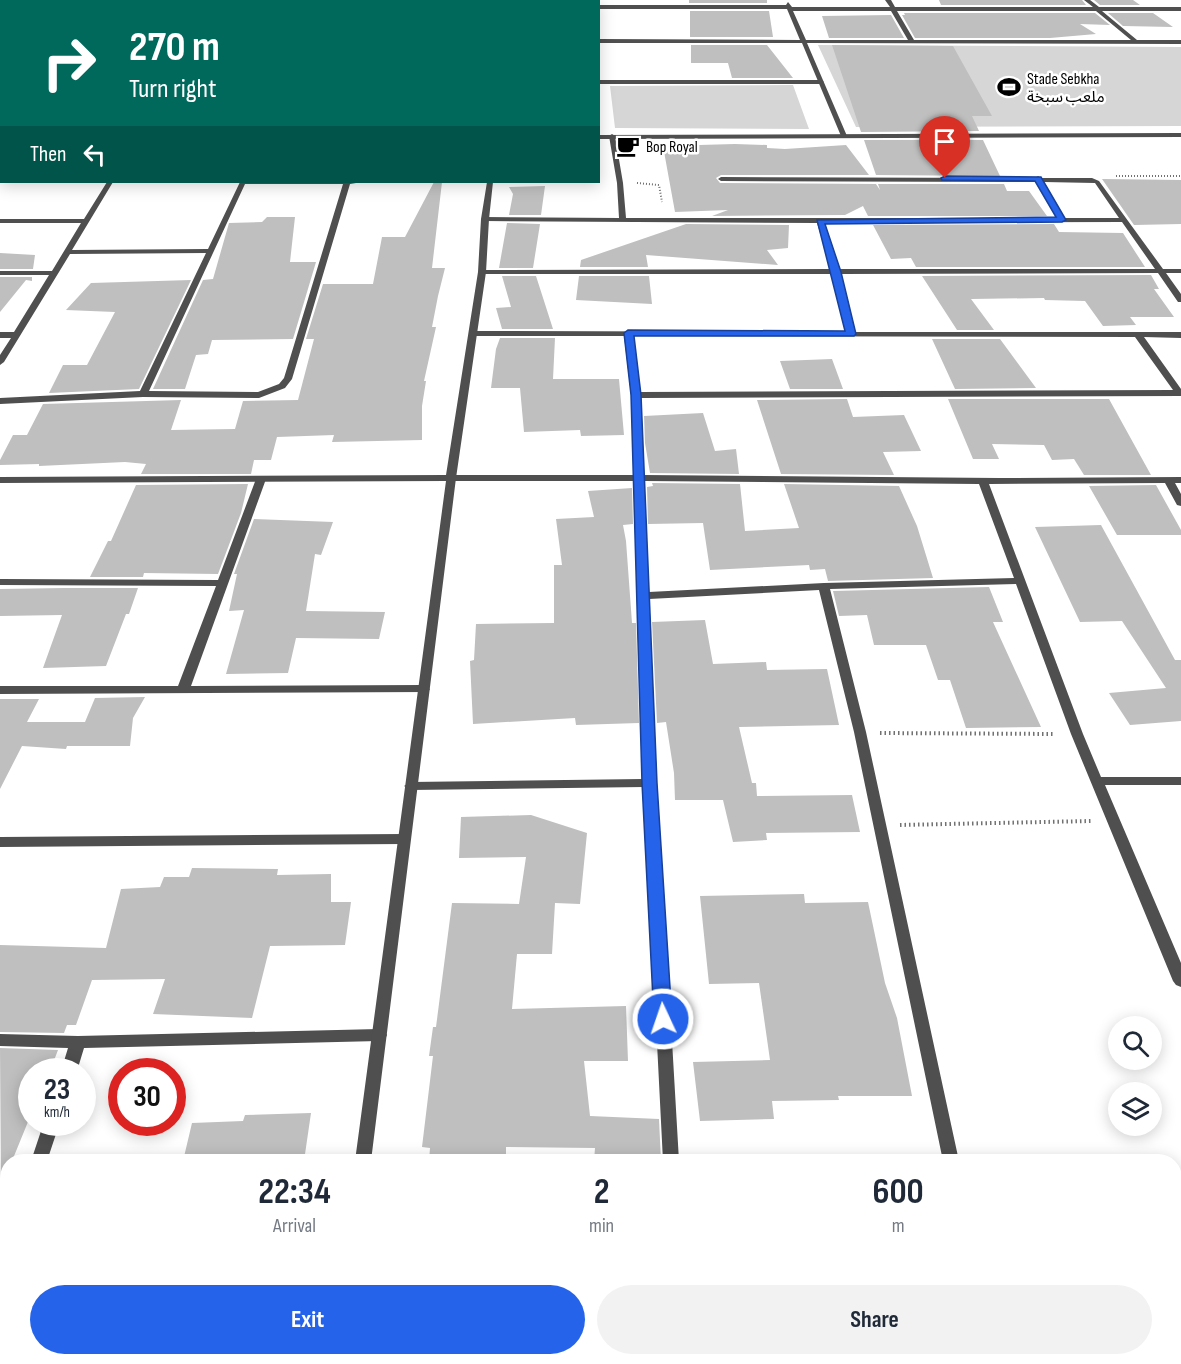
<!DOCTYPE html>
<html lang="en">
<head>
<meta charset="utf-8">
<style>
	:root { --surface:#fff; --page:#f2f2f3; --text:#1f2937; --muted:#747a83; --accent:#2563eb }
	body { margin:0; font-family:"Sofia Sans Condensed","Noto Sans Arabic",sans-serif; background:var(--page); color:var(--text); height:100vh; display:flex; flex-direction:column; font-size:22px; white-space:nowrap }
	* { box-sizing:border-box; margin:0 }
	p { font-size:20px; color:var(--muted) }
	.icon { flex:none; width:33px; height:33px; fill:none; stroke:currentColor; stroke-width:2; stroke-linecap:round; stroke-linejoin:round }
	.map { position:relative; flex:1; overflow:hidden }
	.details { position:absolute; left:0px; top:1154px; width:1182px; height:212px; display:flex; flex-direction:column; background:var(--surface); border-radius:24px 24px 0 0; box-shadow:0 3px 15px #0003 }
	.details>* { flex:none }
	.hud { position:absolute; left:0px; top:0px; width:600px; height:183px; box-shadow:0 3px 15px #0003; background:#00695c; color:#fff; overflow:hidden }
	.fabs { position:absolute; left:1108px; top:1016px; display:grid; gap:12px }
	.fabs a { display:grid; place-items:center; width:54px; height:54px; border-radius:50%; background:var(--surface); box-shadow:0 3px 15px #0003; font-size:30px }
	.speed { position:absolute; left:18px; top:1058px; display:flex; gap:12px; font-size:30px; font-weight:700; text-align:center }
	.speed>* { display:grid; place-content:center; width:78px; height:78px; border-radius:50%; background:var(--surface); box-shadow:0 3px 15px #0003; line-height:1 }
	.speed small { font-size:15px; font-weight:400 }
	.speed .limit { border:9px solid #d22; background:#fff; color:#111 }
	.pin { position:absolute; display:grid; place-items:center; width:51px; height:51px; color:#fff; margin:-62px -26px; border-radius:50% 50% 50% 0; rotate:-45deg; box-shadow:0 0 6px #0007 }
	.pin .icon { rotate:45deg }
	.me { position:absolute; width:66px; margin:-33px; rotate:357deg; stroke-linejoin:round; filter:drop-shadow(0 0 4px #0008) }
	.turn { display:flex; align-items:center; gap:21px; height:126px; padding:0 30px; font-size:27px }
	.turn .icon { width:78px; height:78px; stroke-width:2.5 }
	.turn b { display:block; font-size:42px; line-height:51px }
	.then { display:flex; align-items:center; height:57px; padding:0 30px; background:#0003; gap:12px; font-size:22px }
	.eta { display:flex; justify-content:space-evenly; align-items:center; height:102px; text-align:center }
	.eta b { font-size:36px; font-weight:700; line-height:42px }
	.button { display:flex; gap:12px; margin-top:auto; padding:12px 30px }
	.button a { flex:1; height:69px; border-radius:36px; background:var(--accent); color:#fff; font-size:24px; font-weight:700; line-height:69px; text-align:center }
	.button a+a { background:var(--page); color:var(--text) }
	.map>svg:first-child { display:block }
</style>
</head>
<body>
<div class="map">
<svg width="1181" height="1364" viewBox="0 0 1181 1364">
	<rect width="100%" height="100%" fill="#fff"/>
	<path fill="#d6d6d6" d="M818 45 1181 47V126L856 127Z
		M793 85 809 129 615 128 610 86Z"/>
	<path fill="#bfbfbf" d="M689 0H767V3H689Z
		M939 0H1082L1086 5H941Z
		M1094 0H1133L1140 5H1100Z
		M690 11H769L773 37H690Z
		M904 13H1095L1110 25 1080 24 1096 34 1050 38H915L902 15H905Z
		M1108 13H1153L1173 27 1123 26Z
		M891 15 904 38H829L822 16Z
		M691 45H767L793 78H732L728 63H691Z
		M832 45 953 46 992 116H972L979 131 861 132Z
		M864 140H983L1000 176 876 175Z
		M735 144 767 145V148L785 149 846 145 869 175H721L716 178 720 183 876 184 880 190 878 184H1004L1007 191H1029L1047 216H868L863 206 845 215 712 216 728 210 675 212 663 146Z
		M1102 179 1181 180V224L1134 225Z
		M434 182H442L432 268H445L438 296 432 327H436L424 381H426L422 406V440L332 442 334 435 277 437 271 460H254L251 474H141L146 464 125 462 39 466V464L0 465V460L13 435H27L43 404 181 400 171 430 235 429 243 401 298 400 314 339H306L323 284H373L382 237H405Z
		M545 186 541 215H509L513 194 509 187Z
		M267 217H295L290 262H316L293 339 212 340 208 354 196 355 185 389H153L203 280 213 279 229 223 262 222Z
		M507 223 540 224 533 268H499Z
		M686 224 789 225 788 248 767 250 778 265 646 255 648 267H580L581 260Z
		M1054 224 1059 232 1123 233 1145 267H916L911 258 891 259 873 225Z
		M0 253 35 255 33 269H0Z
		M1151 275 1159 289H1154L1174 317H1130L1136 325 1103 326 1085 301 1045 300 1044 298 971 299 994 330H957L922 276Z
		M502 276H536L553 329H502L496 308 511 307Z
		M579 276H649L652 304 576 300Z
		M0 277H32V281L26 280 0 312Z
		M191 280 139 389 49 393 63 365H87L115 312 66 310 91 283Z
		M500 338H555L553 379H619L624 435 581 436 580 430 524 432 520 388H491L496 349Z
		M932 339H1000L1036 388 955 389Z
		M832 359 843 389H790L780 361Z
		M847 399 853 417 904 415 921 451 883 452 894 475 781 474 757 400Z
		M948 399H1109L1151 475H1084L1074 459 1052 460 1044 445 992 444 999 459H973Z
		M703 413 715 451 736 449 739 474 650 473 645 443 644 416Z
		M652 483 740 484 745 531 799 528 784 484 899 486 917 526 933 578 828 581 825 569 810 570 809 565 710 570 703 523 648 524 647 487 653 486Z
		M248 484 241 513 218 574 144 573 143 577H90L108 541H111L136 485Z
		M1156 485 1181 530V535H1117L1089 486Z
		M632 488 633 524 623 525 626 541 632 623H636L639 723 576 725 575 718 473 724 470 661 474 660 476 624 554 623V565H562L556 519 594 517 588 491Z
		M254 519 333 522 321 555 315 554 306 611 385 612 379 639 296 638 288 673 226 674 244 610 229 611 237 574H234Z
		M1101 525 1175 660H1181V721L1130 725 1109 693 1166 688 1122 621 1080 622 1035 527Z
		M989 587 1003 622H993L1041 727 966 728 950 680H938L926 645H874L867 615 839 616 833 591Z
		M64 588H138L129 614H126L106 666 43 668 62 615 0 616V589Z
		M705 620 713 664 766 662 767 670 827 669 839 725 739 727 752 783H756L757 796 852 795 860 832 766 833 767 840 733 842 723 800H675L674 773 666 722 657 723 652 622Z
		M145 697 133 718 130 746H67L66 749 22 746 0 789V699H39L27 722H85L95 698Z
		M531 815 587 833 580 904 555 903 552 954H517L512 1009 626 1006 628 1061H584L590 1116 659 1119 661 1161H594L595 1148 506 1147V1161H429L430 1148 422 1147 433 1056H429L433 1027H436L452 903 519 904 526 857 459 858 461 817Z
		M192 868 278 869 277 875 331 874V902H351L345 945 270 946 252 1018 153 1014 165 979 92 980 76 1025H67L64 1033 0 1032V945L106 948 121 889 160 887 164 877H189Z
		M804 894 805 903 868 902 885 983 897 1018 912 1096H838L839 1100 772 1101 774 1119 700 1121 693 1062 770 1060 759 983 709 984 700 896Z
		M0 1048 58 1050 50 1071H32V1112L12 1161H8V1173L1 1188Z
		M311 1113 304 1161H183L192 1123 243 1121 245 1115Z"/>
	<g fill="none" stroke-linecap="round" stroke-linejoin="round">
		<path stroke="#717171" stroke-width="2" stroke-dasharray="1 2" stroke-linecap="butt" d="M1116 176H1181
			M637 183 659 185 662 202"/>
		<path stroke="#717171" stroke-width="4" stroke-dasharray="1.5 3" stroke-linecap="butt" d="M880 733 1055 734
			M900 825 1091 821"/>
		<path fill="#4f4f4f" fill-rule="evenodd" d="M598 80H821L824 82 821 84H598Z"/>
		<path fill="#4f4f4f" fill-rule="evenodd" d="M79 0H85L79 2Z
			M203 0H209L203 2Z
			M310 0H316L310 2Z
			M885 0H891L895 7H1093L1084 0H1090L1099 7H1181V11H1102L1137 40H1181V44L807 43 847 136 844 138 841 136 802 43H598V39L800 40 787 9H598V5H786L788 2 792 7H890ZM793 11H891L908 40H806ZM897 11H1096L1131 40H914Z
			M0 5H2V9H0Z
			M0 40H2V44H0Z
			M0 72H2V76H0Z
			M612 134 615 136 623 183 626 218H1057L1037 182 721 181 718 179 721 177 1035 178 1038 176 1041 178H1092L1099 181 1163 269H1181V273H1166L1181 294V302H1178L1158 273 840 274 855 332H1181V338L1144 337 1181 389V396L641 398 644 475 999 478 1181 477V483H1175L1181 494V506L1177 505 1165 483 989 484 1083 734 1101 777H1181V785H1105L1181 963V987L1176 985 1173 981 1071 734 1016 584 830 589 866 732 959 1161H943L854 732 819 590 649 599 657 783 679 1161H663L644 787 411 790 404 786 411 782 643 779 634 481H451L446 478 451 475H634L631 395 624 336H473L470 335V331L846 332 833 274H479L478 272 482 270 831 269 817 223 485 221 481 219 485 217 619 218 617 183 609 136ZM1044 182 1095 183 1119 218H1064ZM1122 222 1155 269H839L824 223ZM633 336 1135 337 1173 390 640 392ZM644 481 979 484 1014 578 824 583 649 592Z
			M0 163H2L0 168Z
			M107 182H113L72 250 208 249 240 182H357L356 183 350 184 292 379 285 388 259 398 143 397 0 404V398L140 391 206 253 70 254 4 362 0 365V355L11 338H0V332H14L49 275H0V271H52L81 223H0V219H84ZM245 184H343L284 378 279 384 258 392 149 391Z
			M261 476 266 479 191 686 424 685 430 689 428 692 0 694V686H178L216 586 0 585V579L218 580 256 479Z
			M404 834 409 836 411 839 409 842 404 844 0 847V837Z
			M379 1029 385 1031 387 1035 385 1039 379 1041 84 1048 77 1071H61L68 1048 0 1046V1034L78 1036Z
			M44 1122H60L47 1161H31Z
			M8 1249V1283L0 1288V1255L2 1251Z"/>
		<path fill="#4f4f4f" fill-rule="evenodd" d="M510 0H516L510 2Z
			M1181 133V137L598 139V135Z
			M0 136H2V140H0Z
			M487 182H493L489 219 486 272 456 478 371 1161H355L446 481 0 483V477L446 475 478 272 481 219Z
			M328 1358H346V1364H328Z"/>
	</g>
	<path fill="#2563eb" stroke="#184099" stroke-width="1.5" d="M945 176 1041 177 1066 220 1062 222 825 224 841 272 856 334 854 336H634L641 395 657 783 672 1019 669 1024 663 1026 657 1024 654 1019 642 783 631 395 624 333 628 330 845 331 817 220 1056 217 1035 181 942 180 941 178Z"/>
	<defs>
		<g id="stadium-bare" transform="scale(1.8)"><path d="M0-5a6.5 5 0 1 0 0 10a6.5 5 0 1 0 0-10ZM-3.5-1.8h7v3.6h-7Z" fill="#000" stroke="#fff" stroke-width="2.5" paint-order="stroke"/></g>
		<g id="cafe-bare" transform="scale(1.8)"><path d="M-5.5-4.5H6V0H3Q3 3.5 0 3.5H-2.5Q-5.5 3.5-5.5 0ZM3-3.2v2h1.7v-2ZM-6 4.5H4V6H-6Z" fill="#000" stroke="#fff" stroke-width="2.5" paint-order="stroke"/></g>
	</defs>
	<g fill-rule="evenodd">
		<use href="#stadium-bare" x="1009" y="87"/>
		<use href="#cafe-bare" x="628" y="146"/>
	</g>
	<g text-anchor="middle" stroke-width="5" stroke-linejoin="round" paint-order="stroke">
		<g font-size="16" fill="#000" stroke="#fff" text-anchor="start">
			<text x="1027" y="84">Stade Sebkha<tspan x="1027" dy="18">ملعب سبخة</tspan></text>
			<text x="646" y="152">Bop Royal</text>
		</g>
	</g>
</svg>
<div class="fabs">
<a><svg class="icon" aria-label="search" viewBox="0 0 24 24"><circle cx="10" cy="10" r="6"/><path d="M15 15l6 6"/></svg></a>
<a><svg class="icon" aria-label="layers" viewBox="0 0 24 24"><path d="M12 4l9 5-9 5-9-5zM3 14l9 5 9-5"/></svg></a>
</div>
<div class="speed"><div>23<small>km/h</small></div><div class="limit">30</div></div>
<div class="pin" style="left:945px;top:178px;background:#d93025"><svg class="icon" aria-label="arrive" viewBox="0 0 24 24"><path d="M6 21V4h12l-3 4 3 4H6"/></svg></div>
<svg class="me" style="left:663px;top:1019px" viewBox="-20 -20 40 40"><circle r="17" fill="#2563eb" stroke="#fff" stroke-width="3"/><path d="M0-11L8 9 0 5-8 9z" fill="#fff"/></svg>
<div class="hud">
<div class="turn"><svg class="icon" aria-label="right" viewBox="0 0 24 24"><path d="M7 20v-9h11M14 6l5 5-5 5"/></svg><div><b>270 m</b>Turn right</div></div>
<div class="then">Then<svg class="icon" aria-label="left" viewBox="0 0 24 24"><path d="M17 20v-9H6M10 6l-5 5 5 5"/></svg></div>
</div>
<section class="details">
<div class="eta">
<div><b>22:34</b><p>Arrival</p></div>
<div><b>2</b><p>min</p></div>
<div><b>600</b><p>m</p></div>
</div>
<div class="button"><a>Exit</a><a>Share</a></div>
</section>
</div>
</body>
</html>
